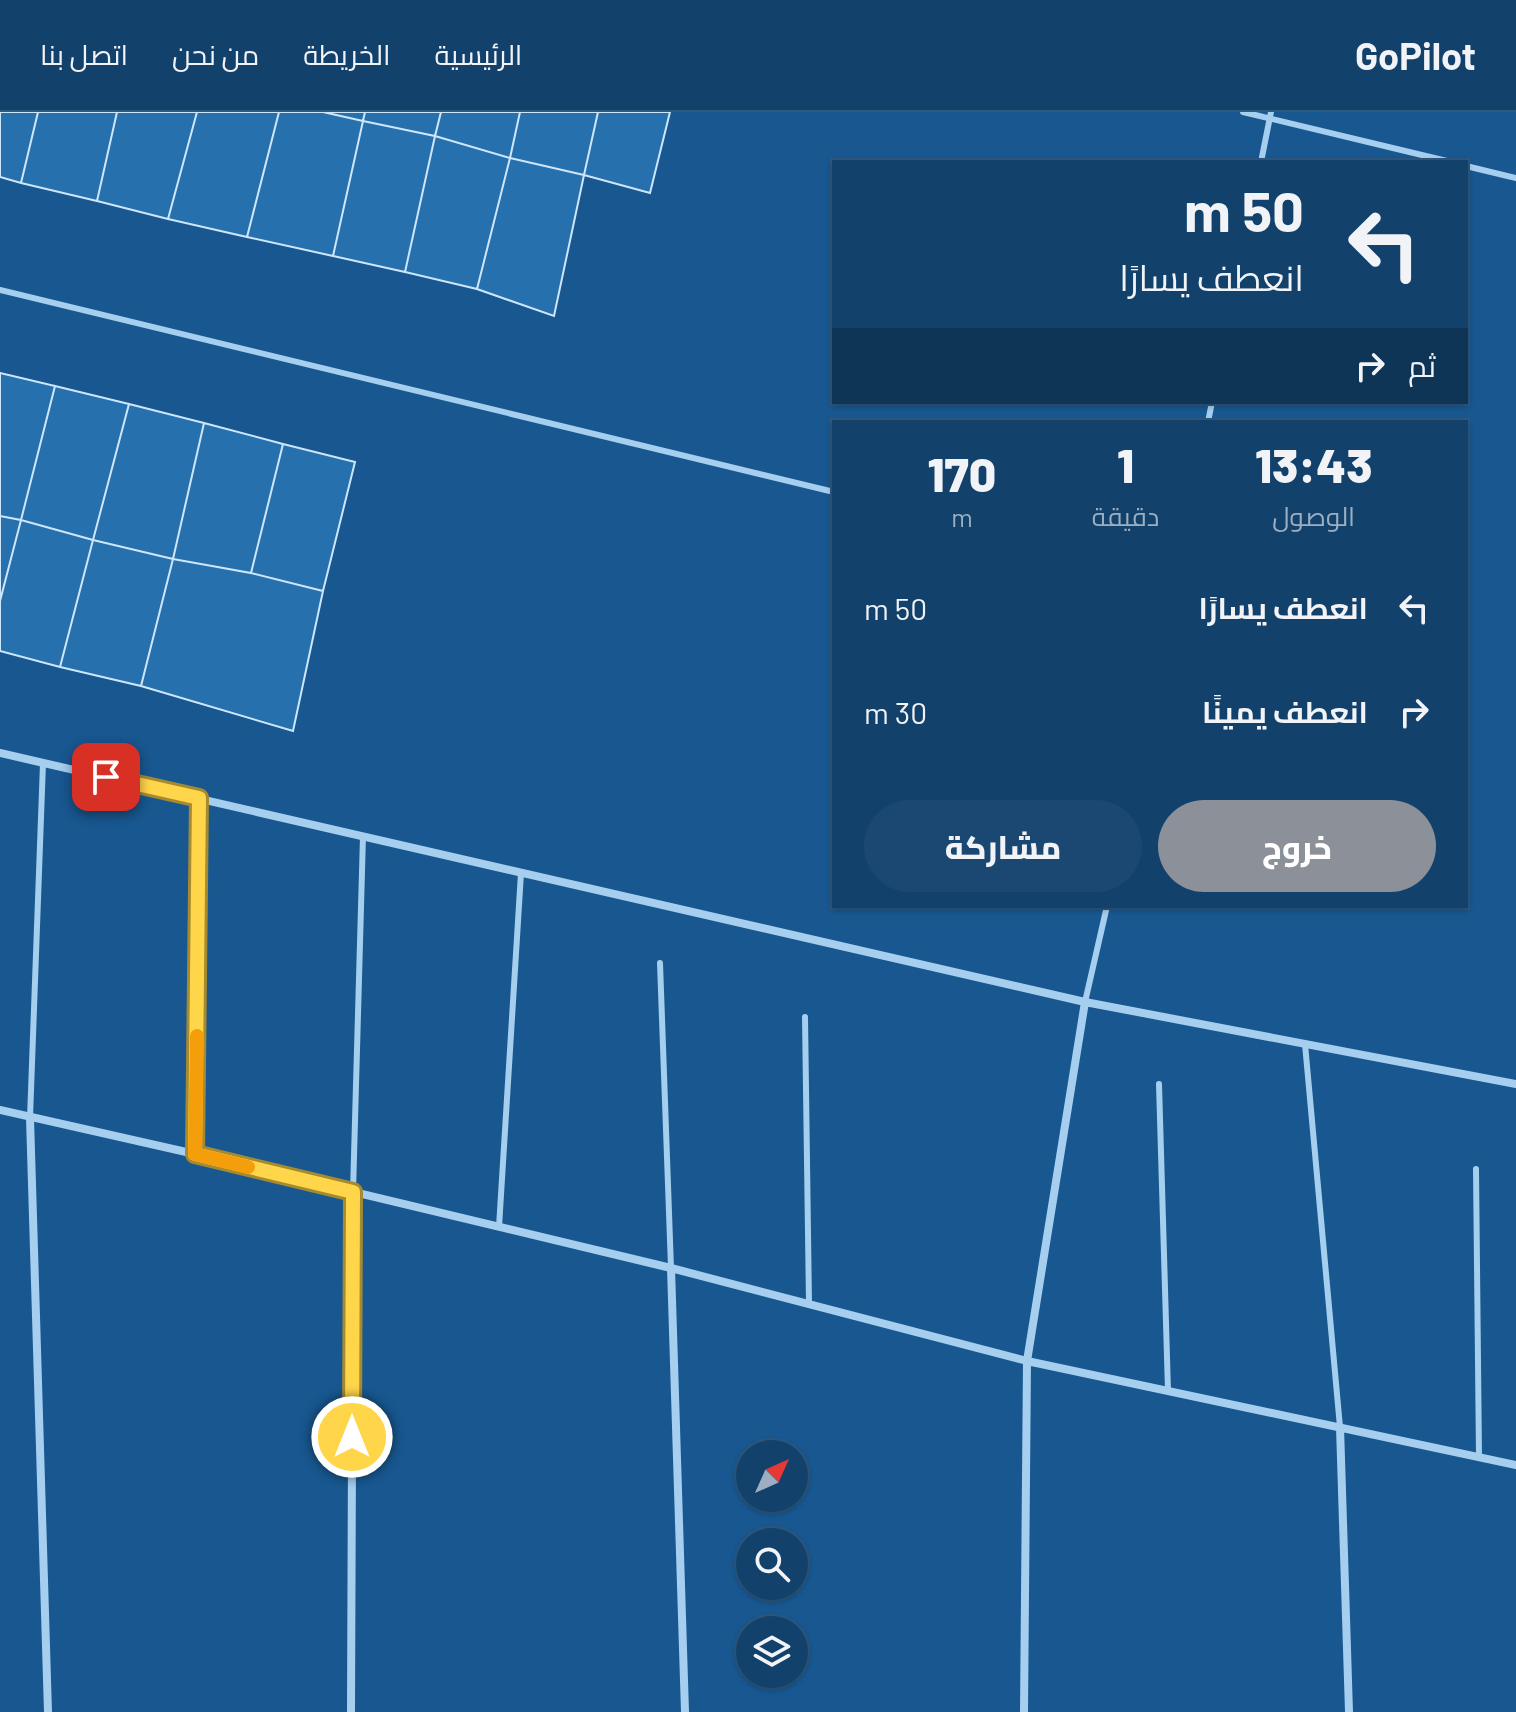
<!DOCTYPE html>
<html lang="ar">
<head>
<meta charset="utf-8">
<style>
	:root { --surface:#12416c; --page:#1b4872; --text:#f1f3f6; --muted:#9cafc2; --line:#315a7f; --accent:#8c9099 }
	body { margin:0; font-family:Barlow,Cairo,sans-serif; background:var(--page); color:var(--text); direction:rtl; height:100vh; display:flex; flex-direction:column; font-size:30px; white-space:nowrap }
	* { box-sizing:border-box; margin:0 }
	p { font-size:26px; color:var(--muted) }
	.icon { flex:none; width:44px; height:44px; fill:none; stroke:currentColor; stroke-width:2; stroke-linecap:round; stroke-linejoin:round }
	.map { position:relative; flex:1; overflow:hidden; direction:ltr }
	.sheet { position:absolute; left:832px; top:308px; width:636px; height:488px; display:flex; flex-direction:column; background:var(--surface); border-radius:0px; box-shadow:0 2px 6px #0004,0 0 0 2px var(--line); direction:rtl }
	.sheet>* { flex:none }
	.banner { position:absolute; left:832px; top:48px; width:636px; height:244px; border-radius:0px; box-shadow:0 2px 6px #0004,0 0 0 2px var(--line); direction:rtl; background:#12416c; color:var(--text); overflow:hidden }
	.needle { width:52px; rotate:45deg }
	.controls { position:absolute; left:736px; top:1328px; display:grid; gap:16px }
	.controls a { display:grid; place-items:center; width:72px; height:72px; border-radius:50%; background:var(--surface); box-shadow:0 2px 6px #0004,0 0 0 2px var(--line); font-size:40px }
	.pin { position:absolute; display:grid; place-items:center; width:68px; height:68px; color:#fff; margin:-34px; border-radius:16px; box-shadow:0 4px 12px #0006 }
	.me { position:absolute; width:88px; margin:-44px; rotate:0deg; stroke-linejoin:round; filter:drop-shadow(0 0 6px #0008) }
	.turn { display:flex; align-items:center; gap:28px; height:168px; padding:0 32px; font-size:36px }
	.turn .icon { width:104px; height:104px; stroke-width:2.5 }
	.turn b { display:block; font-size:56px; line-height:68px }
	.then { display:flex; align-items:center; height:76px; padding:0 32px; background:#0003; gap:16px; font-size:30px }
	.eta { display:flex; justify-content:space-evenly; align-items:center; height:136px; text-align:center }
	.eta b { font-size:48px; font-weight:800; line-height:56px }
	.action { display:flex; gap:16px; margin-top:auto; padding:16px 32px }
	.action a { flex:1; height:92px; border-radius:48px; background:var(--accent); color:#fff; font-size:32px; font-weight:800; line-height:92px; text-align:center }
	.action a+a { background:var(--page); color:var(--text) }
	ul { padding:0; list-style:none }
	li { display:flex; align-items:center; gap:24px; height:104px; padding:0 32px }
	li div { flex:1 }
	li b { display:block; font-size:30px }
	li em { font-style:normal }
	header { display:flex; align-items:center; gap:48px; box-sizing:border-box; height:112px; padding:0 40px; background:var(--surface); border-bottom:2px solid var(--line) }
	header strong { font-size:38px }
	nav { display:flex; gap:44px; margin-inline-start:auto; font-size:28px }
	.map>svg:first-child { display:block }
</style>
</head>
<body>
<header>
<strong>GoPilot</strong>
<nav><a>الرئيسية</a><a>الخريطة</a><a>من نحن</a><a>اتصل بنا</a></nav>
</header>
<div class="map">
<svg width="1516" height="1600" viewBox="0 0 1516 1600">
	<rect width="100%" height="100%" fill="#185790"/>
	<path fill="#2770ae" stroke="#cde6fb" stroke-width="2" d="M0 0H38L21 71 0 65Z
		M38 0H117L97 89 21 71Z
		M117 0H197L168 107 97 89Z
		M197 0H279L247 125 168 107Z
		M279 0H323L363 9 333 144 247 125Z
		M323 0H365L363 9Z
		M365 0H441L435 24 363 9Z
		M441 0H520L510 46 435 24Z
		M520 0H598L584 63 510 46Z
		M598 0H670L650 81 584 63Z
		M363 9 435 24 405 160 333 144Z
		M435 24 510 46 477 177 405 160Z
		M510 46 584 63 554 204 477 177Z
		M0 261 55 274 21 408 0 404Z
		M55 274 129 292 93 428 21 408Z
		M129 292 204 311 173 447 93 428Z
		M204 311 283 332 251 461 173 447Z
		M283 332 355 350 323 479 251 461Z
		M0 404 21 408 0 489Z
		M21 408 93 428 60 555 0 539V489Z
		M93 428 173 447 141 574 60 555Z
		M173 447 251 461 323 479 293 619 141 574Z"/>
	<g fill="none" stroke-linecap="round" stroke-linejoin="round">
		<path stroke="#a6ceef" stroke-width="6" d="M1243 0 1451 50
			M1261 50 1271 0
			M1466 54 1516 66
			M0 178 834 380
			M1208 310 1212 290
			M660 851 671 1156
			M1085 890 1107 794
			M805 905 809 1192
			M1305 932 1340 1315
			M1159 972 1168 1279
			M30 1006 43 651
			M195 1042 199 686
			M1476 1057 1479 1345
			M353 1080 363 724
			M499 1115 521 761"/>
		<path stroke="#a6ceef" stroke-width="8" d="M0 641 1085 890 1516 972
			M0 998 195 1042 671 1156 1027 1249 1516 1353
			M30 1006 48 1600
			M671 1156 685 1600
			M1340 1315 1349 1600
			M351 1600 353 1080
			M1024 1600 1027 1249 1085 890"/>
	</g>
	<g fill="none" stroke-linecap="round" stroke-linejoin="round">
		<g stroke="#a68a30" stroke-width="20">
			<path id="route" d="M106 665 199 686 195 1042 353 1080 352 1325"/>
		</g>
		<use href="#route" stroke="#ffd54a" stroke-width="14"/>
		<path stroke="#f59e0b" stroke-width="14" d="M197 924 195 1042 248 1055"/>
	</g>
</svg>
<div class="controls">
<a><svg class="needle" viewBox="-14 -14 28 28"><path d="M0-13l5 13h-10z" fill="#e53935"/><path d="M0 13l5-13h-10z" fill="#9cafc2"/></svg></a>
<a><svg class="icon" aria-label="search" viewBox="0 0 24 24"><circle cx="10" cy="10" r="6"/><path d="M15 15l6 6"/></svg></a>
<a><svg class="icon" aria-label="layers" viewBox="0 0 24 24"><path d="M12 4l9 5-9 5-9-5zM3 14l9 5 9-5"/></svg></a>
</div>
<div class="pin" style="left:106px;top:665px;background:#d93025"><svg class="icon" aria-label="arrive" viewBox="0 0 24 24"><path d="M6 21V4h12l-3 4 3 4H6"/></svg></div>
<svg class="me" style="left:352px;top:1325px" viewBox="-20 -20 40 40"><circle r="17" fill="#ffd54a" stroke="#fff" stroke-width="3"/><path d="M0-11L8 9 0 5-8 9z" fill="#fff"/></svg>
<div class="banner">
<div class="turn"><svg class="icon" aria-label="left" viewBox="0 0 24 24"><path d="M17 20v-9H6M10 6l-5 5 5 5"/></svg><div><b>50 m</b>انعطف يسارًا</div></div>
<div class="then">ثم<svg class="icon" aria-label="right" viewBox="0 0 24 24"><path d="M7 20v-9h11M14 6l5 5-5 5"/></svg></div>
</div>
<section class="sheet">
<div class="eta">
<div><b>13:43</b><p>الوصول</p></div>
<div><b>1</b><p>دقيقة</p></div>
<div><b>170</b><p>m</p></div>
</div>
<ul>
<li><svg class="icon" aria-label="left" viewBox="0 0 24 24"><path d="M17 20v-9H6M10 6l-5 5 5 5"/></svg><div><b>انعطف يسارًا</b></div><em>50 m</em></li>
<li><svg class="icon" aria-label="right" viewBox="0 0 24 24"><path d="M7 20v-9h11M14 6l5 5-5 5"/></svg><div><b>انعطف يمينًا</b></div><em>30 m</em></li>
</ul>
<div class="action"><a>خروج</a><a>مشاركة</a></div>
</section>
</div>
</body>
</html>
